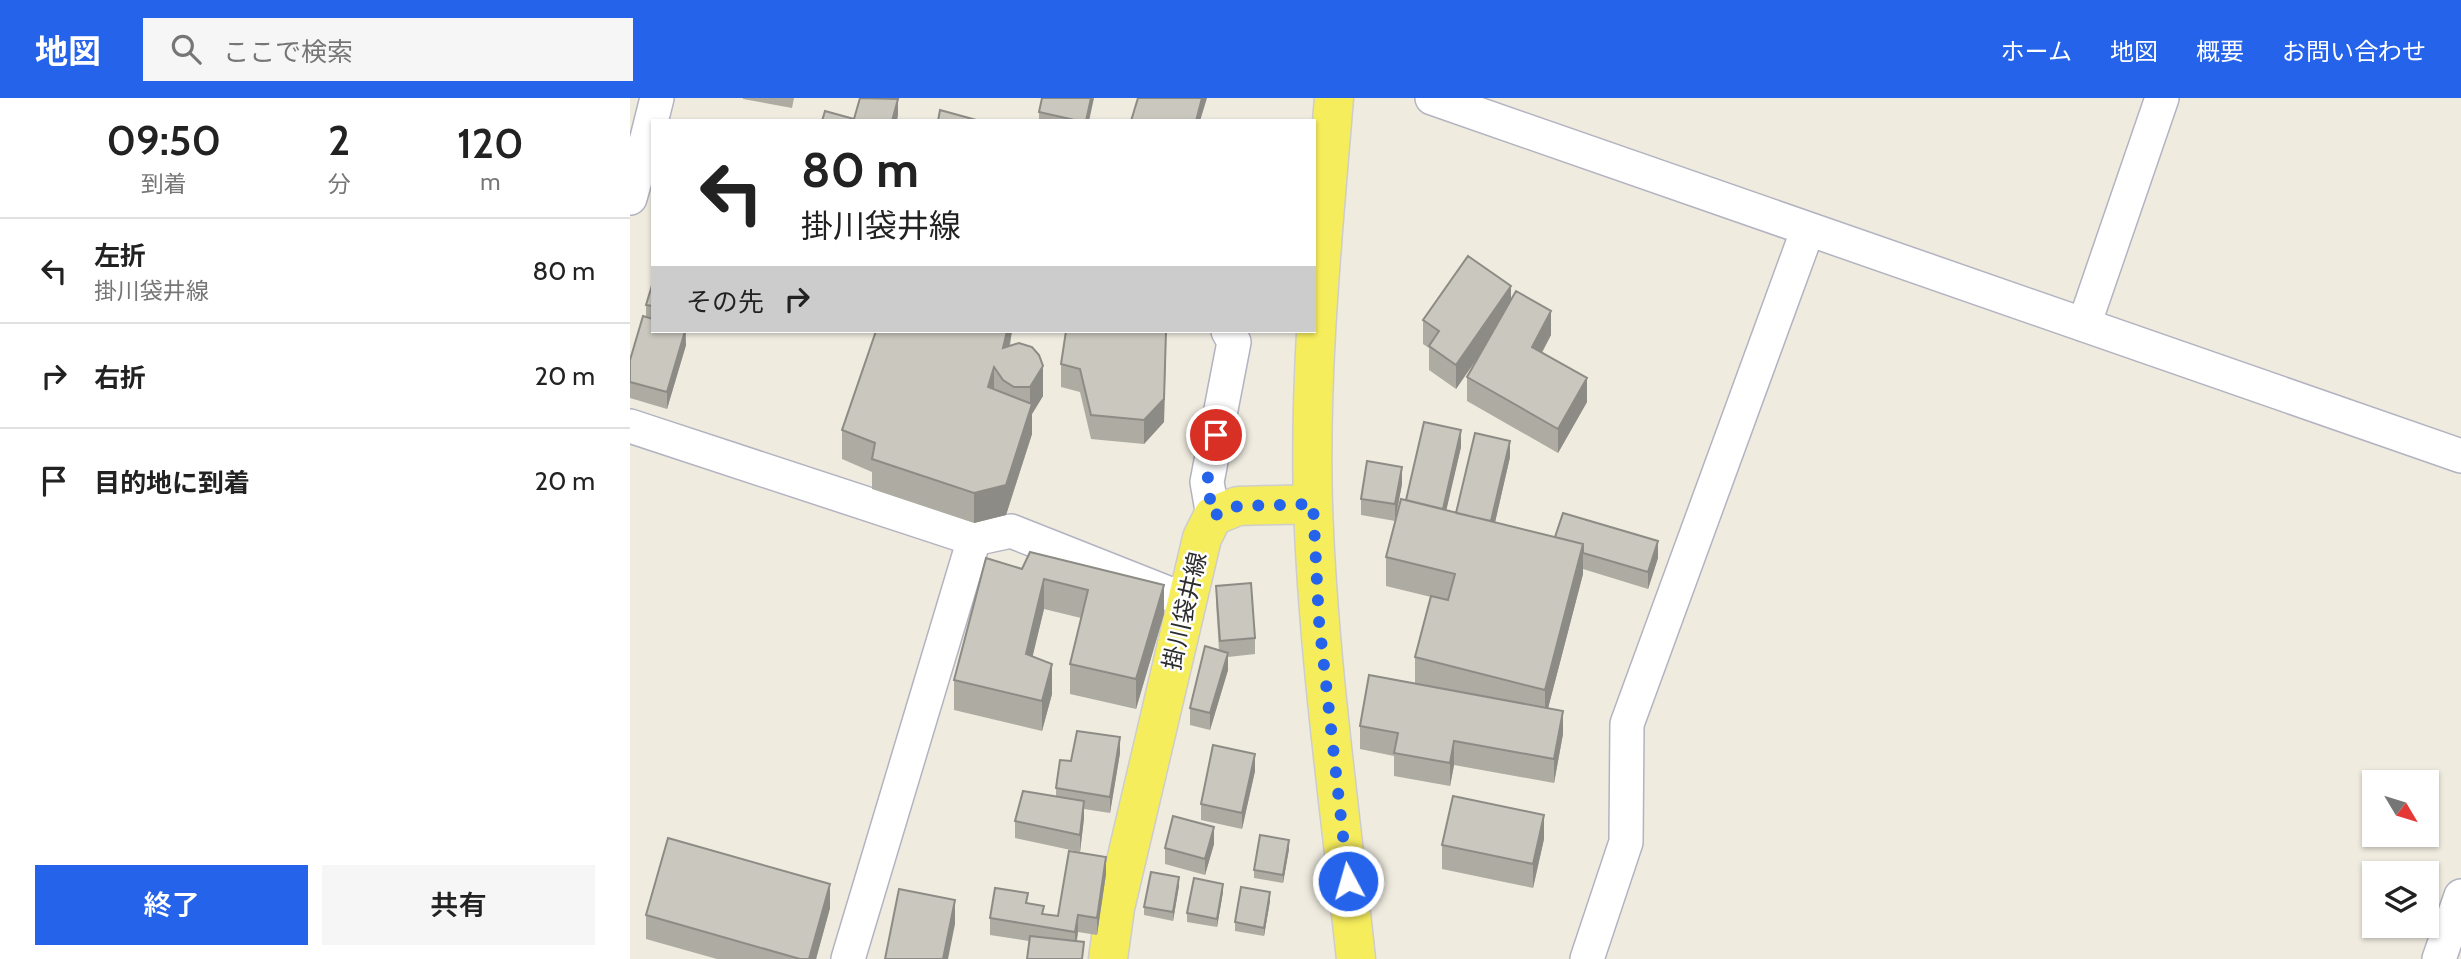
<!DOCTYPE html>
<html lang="ja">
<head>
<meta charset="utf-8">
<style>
	:root { --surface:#fff; --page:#f6f6f6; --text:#222; --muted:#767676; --line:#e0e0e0; --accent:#2563eb }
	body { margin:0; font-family:Cabin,"Noto Sans JP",sans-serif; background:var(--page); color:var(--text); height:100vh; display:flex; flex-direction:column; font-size:26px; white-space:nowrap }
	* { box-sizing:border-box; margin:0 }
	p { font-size:23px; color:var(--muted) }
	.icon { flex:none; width:38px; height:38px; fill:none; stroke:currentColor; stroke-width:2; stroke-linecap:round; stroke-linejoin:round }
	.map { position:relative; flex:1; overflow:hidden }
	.drawer { display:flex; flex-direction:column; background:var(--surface); width:630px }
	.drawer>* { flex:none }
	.hud { position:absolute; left:21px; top:21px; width:665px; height:214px; border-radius:0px; box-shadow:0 2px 5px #0004; background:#fff; color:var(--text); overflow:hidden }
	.needle { width:46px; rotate:128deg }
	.controls { position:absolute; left:1732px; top:672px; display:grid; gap:14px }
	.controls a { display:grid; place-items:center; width:77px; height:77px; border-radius:0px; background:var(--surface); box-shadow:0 2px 5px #0004; font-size:35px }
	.pin { position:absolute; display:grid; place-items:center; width:60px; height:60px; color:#fff; margin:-30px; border:4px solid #fff; border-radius:50%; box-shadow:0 2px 7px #0007 }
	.me { position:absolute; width:77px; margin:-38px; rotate:354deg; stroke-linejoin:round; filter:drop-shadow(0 0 5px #0008) }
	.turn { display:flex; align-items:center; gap:24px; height:147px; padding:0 35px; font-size:32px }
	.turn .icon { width:91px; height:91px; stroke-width:2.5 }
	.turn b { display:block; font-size:49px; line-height:60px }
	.then { display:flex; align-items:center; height:66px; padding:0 35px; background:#0003; gap:14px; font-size:26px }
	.eta { display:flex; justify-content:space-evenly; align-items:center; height:119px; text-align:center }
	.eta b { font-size:42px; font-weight:600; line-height:49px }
	.cta { display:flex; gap:14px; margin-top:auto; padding:14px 35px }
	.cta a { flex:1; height:80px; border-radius:0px; background:var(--accent); color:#fff; font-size:28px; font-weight:600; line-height:80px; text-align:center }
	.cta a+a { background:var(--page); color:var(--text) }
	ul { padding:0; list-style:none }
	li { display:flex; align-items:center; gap:21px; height:105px; padding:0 35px; border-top:2px solid var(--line) }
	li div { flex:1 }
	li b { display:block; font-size:26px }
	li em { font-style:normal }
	header { display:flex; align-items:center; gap:42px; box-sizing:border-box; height:98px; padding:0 35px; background:var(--accent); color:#fff }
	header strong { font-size:33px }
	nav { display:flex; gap:38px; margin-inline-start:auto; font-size:24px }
	.search { width:490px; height:63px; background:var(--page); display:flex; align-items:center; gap:18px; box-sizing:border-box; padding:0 24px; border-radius:0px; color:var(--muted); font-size:26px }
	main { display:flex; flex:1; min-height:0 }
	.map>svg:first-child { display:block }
</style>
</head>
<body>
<header>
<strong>地図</strong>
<div class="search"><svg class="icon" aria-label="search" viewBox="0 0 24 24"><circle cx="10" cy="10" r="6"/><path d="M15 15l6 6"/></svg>ここで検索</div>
<nav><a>ホーム</a><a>地図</a><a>概要</a><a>お問い合わせ</a></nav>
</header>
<main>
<section class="drawer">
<div class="eta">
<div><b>09:50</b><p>到着</p></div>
<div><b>2</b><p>分</p></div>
<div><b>120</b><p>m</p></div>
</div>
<ul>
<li><svg class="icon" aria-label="left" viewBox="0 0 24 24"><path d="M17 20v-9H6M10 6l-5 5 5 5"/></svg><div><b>左折</b><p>掛川袋井線</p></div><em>80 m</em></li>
<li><svg class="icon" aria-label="right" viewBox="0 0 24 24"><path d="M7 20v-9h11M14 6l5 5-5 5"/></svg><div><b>右折</b></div><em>20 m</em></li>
<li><svg class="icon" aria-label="arrive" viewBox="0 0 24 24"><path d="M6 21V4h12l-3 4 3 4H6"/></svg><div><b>目的地に到着</b></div><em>20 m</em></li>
</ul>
<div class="cta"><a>終了</a><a>共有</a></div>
</section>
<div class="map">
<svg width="1831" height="861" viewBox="0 0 1831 861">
	<rect width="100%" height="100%" fill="#efebdf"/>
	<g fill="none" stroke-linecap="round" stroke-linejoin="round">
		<g stroke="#b3b3c1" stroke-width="36">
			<path id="minor" d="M802 0 1831 358
				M17 40 27 0
				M0 100 17 40 23 41
				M1454 227 1532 0
				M0 328 344 441 218 861
				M583 418 577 384 604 244 598 233
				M344 441 381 433 558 503
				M957 861 996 744 997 626 1178 131
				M1809 861 1831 798"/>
		</g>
		<g stroke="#cdcdcd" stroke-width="41">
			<path id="major" d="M704 0C693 135 679 271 683 407 688 559 710 710 726 861
				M478 861 485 810 572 440 583 418 608 408 683 406"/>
		</g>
		<use href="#minor" stroke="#fff" stroke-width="33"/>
		<use href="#major" stroke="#f6ed5c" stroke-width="38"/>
	</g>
	<path fill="#aeaba3" d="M113 0H164L162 10 113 1Z
		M409 14 459 23H409Z
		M23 184V233H56V247L37 311 0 300V262L16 219V207Z
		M881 201 921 237 912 255 957 304 928 355 837 303V279L850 256 826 291 799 272V250L793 246V222Z
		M382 233 380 248 413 298 402 316V336L376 417 344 425 242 391V374L212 361V332Z
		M536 254 534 324 514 346 461 341 450 294 431 289V266Z
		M831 349 816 412 826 415 880 359 865 424 925 439 1028 460 1018 491 953 471V476L918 610 933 636 924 685 824 667 820 688 764 678V658L730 651V628L785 586V559L801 499 756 488V459L776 402Z
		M772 386 765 423 731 417V401Z
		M356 460 534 516 506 611 440 596V566L451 520 414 511 402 559 422 596 412 633 324 612V582Z
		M586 488 625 540V556L598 559V572L580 632 560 627V610L589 553 586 505Z
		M490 655 480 715 454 711V720L450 754 385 740V723L426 698V690L441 663Z
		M625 673 612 731 571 722V706Z
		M914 741 903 790 812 771V747Z
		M584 746 575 777 535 766V750Z
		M659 751 653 785 624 780V772Z
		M476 776 467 837 448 834 447 843H399L360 837V820L398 805 414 816 428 818Z
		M549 788 543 823 514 817V809Z
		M593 794 587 829 557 824V815Z
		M640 803 634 838 605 833V824Z
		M200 810 186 861H87L16 841V817Z"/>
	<path fill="#8d8b85" d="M461 0H464L459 23H456Z
		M572 0H577L570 23H566Z
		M268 1V17L267 23H262Z
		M881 188V211L826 291V267Z
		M921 213V237L902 272V249Z
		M55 233 56 247 37 311V294Z
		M377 233H382L373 280V250Z
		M536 233 534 324 514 346V322Z
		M413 268V298L402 316V336L376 417 344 425V395L400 312V289Z
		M364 269V299L358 289Z
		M957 280V304L928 355V331Z
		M831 332V349L812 431V415Z
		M880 343V359L861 442V425Z
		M772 369V386L765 423V406Z
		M1028 443V460L1018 491V474Z
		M953 446V476L915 622V592Z
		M414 481V511L396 586V556Z
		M534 487V516L506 611V581Z
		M598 555V572L580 632V615Z
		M422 566V596L412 633V603Z
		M933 613V636L924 685V661Z
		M490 639V655L480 715V699Z
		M824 643V667L820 688V665Z
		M625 656V673L612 731V715Z
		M454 703V720L450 754V737Z
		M914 717V741L903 790V766Z
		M584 729V746L575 777V761Z
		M659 742V751L653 785V777Z
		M476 759V776L467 837V820Z
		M549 779V788L543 823V814Z
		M200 786V810L186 861H179Z
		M593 786V794L587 829V821Z
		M640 794V803L634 838V830Z
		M325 802V826L318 861H313Z
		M448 817V834L445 851V834Z"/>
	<path fill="#cac7be" stroke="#8d8b85" stroke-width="2" d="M230 0 268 1 262 23H192L195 13 224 21Z
		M412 0H461L456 23H449L409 14Z
		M508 0H572L566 23H501Z
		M310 12 350 23H308Z
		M838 158 881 188 826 267 799 248 809 233 793 222Z
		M23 184V208L16 207Z
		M886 193 921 213 902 249 957 280 928 331 837 279Z
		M13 218 23 221V233H55L37 294 0 284V262Z
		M246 233H377L373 250 389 245 402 249 409 257 413 268 400 289H384L373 282 364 269 358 289 402 306 376 387 344 395 242 361 245 345 212 332Z
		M436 233H536L534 301 514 322 461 317 450 271 431 266Z
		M794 324 831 332 813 411 776 402Z
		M845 335 880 343 861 423 826 415Z
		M737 363 772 369 765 406 731 401Z
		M771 401 953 446 915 592 785 559 801 498 818 502 825 476 756 459Z
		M933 415 1028 443 1018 474 953 455V446L925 439Z
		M400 454 534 487 506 581 440 566 458 492 414 481 396 556 422 566 412 603 324 582 356 460 392 471Z
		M621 485 625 540 590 543 586 488Z
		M575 548 598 555 580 615 560 610Z
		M739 577 933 613 924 661 824 643 820 665 764 655 768 635 730 628Z
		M447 633 490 639 480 699 426 690 430 662 441 663Z
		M583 647 625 656 612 715 571 706Z
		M393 693 454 703 450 737 385 723Z
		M823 698 914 717 903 766 812 747Z
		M543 718 584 729 575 761 535 750Z
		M630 737 659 742 653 777 624 772Z
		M38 740 200 786 179 861H170L16 817Z
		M439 753 476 759 467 820 448 817 445 834 360 820 365 790 398 795 396 805 414 808 412 816 428 818Z
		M521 774 549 779 543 814 514 809Z
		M564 780 593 786 587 821 557 815Z
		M611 789 640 794 634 830 605 824Z
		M269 791 325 802 313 861H255Z
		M400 838 454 844 452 861H397Z"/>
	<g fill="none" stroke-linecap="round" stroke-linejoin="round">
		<path stroke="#2563eb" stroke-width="12" stroke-dasharray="0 21.6" d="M586 337 577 384 583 418 608 408 683 406 689 523 718 783"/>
	</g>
	<g text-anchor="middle" stroke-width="5" stroke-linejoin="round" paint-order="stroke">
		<g font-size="24" fill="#2d2d2d" stroke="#fff">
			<text transform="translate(555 513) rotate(-77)" y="8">掛川袋井線</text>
		</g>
	</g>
</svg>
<div class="controls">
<a><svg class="needle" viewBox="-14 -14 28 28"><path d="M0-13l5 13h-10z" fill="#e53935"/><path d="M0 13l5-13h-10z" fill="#767676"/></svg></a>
<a><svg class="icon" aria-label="layers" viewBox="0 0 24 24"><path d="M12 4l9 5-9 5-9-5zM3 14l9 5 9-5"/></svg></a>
</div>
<div class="pin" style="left:586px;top:337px;background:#d93025"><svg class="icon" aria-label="arrive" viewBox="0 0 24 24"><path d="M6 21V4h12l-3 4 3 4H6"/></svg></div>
<svg class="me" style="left:718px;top:783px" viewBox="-20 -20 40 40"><circle r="17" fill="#2563eb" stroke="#fff" stroke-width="3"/><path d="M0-11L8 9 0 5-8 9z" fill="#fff"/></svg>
<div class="hud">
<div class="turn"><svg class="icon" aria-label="left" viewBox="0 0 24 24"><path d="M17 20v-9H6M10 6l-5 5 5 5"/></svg><div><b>80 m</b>掛川袋井線</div></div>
<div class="then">その先<svg class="icon" aria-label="right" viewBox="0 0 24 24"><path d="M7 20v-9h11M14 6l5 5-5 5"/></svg></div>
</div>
</div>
</main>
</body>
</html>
